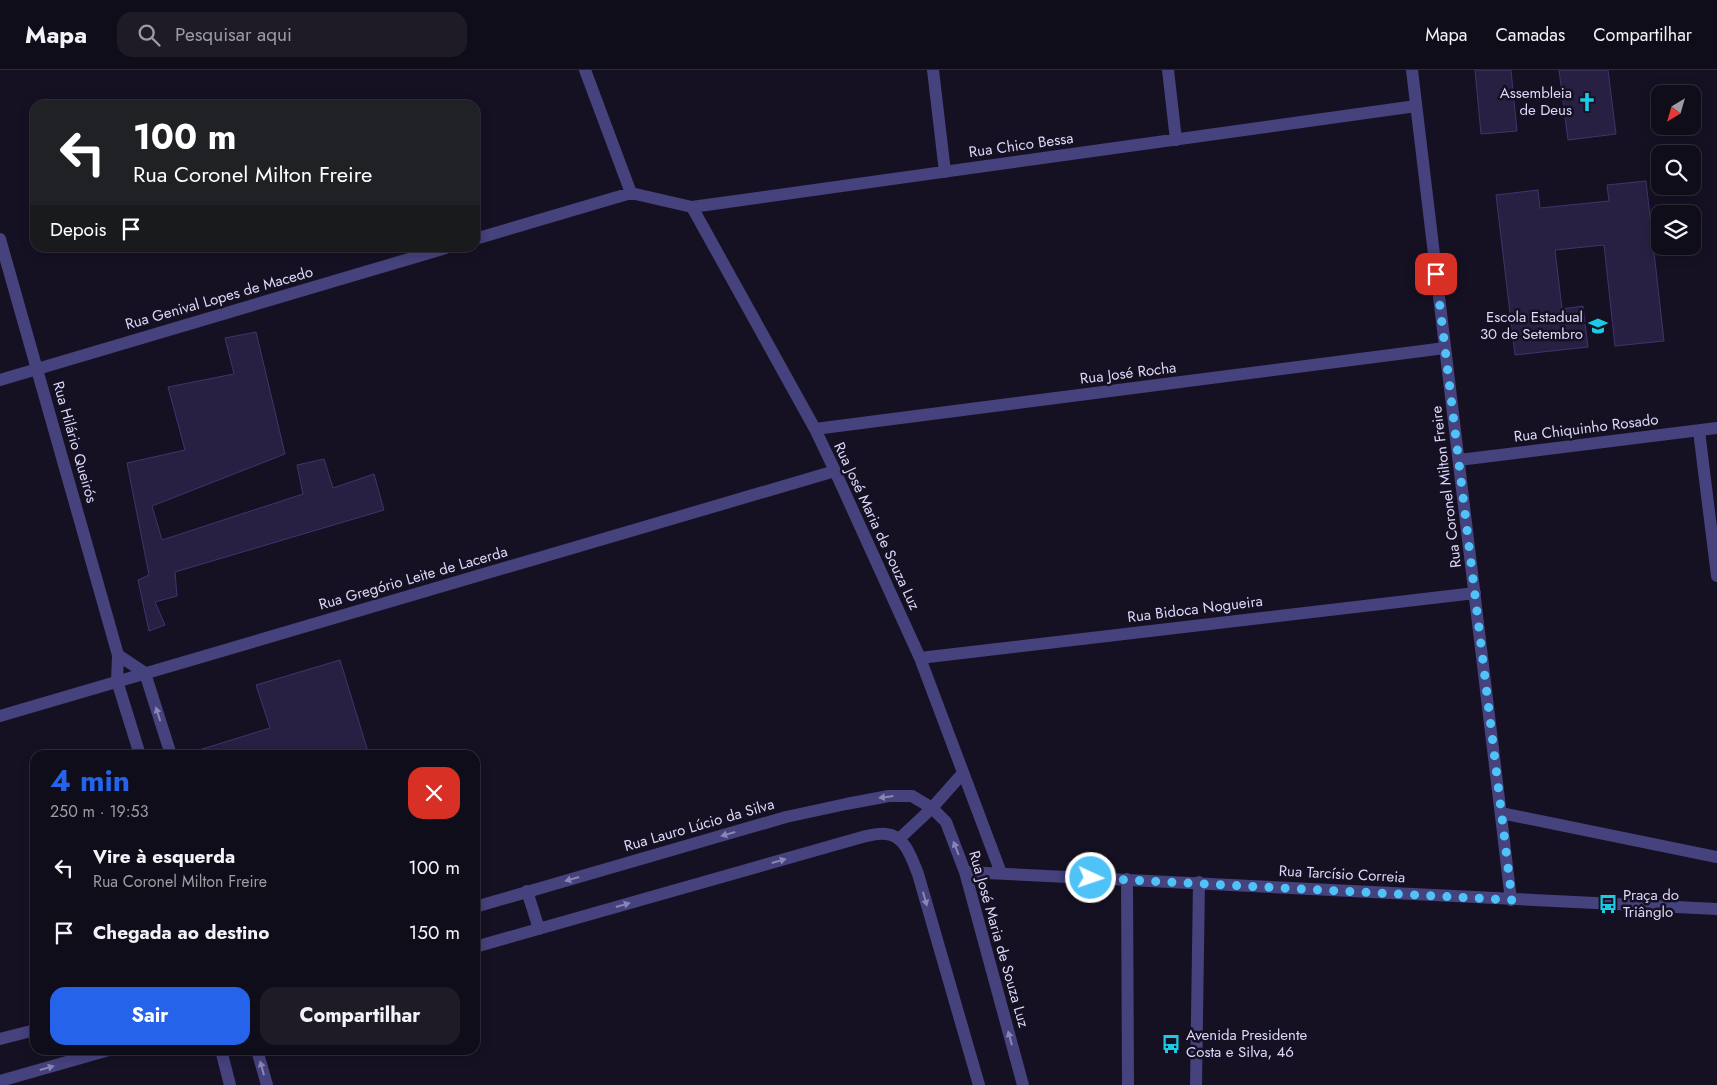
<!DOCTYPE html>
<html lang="pt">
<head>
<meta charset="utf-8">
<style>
	:root { --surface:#100d1a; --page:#1e1b27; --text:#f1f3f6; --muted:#9c9ca2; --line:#302d39; --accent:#2563eb }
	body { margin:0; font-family:Jost,sans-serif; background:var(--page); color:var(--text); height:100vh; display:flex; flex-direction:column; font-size:19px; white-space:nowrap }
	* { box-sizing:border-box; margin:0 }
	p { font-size:16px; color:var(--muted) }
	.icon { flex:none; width:28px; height:28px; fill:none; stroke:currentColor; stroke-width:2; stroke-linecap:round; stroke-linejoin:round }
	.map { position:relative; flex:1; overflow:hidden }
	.panel { position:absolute; left:30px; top:680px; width:450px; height:305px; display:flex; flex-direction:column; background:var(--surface); border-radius:15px; box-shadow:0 2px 12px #0003,0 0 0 1px var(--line) }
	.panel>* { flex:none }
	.guide { position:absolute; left:30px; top:30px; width:450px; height:152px; border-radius:15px; box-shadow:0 2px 12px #0003,0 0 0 1px var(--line); background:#202124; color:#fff; overflow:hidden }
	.needle { width:32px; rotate:217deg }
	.fabs { position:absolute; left:1651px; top:15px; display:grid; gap:10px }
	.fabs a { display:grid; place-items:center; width:50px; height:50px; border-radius:10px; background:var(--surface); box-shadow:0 2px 12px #0003,0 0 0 1px var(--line); font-size:25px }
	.pin { position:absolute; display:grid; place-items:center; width:42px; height:42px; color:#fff; margin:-21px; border-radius:10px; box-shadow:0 2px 8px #0006 }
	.me { position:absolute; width:55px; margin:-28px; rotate:93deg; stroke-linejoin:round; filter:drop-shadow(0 0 4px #0008) }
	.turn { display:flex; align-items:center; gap:18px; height:105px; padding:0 20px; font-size:22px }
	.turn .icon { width:65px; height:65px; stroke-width:2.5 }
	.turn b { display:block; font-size:35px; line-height:42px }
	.then { display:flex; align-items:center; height:48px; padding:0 20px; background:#0003; gap:10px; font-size:19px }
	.round { display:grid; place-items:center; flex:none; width:52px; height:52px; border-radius:15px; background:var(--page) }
	.overview { display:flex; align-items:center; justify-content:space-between; height:85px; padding:0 20px }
	h1 { font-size:30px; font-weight:700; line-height:38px; color:var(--accent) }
	.action { display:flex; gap:10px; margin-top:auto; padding:10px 20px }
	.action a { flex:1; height:58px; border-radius:15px; background:var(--accent); color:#fff; font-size:20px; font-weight:700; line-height:58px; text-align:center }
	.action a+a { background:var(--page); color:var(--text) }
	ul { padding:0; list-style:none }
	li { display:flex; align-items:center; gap:15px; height:65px; padding:0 20px }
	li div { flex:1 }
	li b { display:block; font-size:19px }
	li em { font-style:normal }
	header { display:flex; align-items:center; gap:30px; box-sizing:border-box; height:70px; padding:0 25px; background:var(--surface); border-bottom:1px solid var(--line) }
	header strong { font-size:24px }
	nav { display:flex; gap:28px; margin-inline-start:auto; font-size:18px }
	.search { width:350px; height:45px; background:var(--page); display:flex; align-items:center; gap:12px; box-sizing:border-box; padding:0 18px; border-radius:15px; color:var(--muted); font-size:19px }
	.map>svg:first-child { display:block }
</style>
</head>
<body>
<header>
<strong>Mapa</strong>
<div class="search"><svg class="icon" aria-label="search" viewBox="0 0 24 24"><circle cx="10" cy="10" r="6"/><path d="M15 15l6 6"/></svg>Pesquisar aqui</div>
<nav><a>Mapa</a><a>Camadas</a><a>Compartilhar</a></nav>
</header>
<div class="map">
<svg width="1717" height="1015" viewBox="0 0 1717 1015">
	<rect width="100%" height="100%" fill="#151123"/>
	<path fill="#272042" stroke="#41346b" d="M1475 0H1511L1517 61 1481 64Z
		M1559 0H1608L1616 64 1568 70Z
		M1646 111 1664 271 1615 276 1604 175 1555 180 1562 239 1583 236 1588 277 1515 285 1496 125 1538 120 1540 138 1609 131 1607 115Z
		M256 262 285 384 152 436 162 470 303 424 297 395 324 389 333 418 374 404 384 440 175 502 177 526 155 532 165 555 149 561 138 510 149 505 127 393 185 380 168 317 234 304 225 268Z
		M340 590 369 685H183L270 658 256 615Z"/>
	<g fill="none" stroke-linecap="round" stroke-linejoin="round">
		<path stroke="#45427d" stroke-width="12" d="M585 0 631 123
			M933 0 945 102
			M1168 0 1176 70
			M1412 0 1511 830
			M692 137 815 359 835 401 920 588 1001 803
			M0 169 118 585 117 611 140 685
			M475 169 631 123 692 137 1416 36
			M0 310 446 178
			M815 359 1445 278
			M1699 361 1717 506
			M1459 390 1717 358
			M118 585 145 603 171 685
			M920 588 1475 523
			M0 646 835 401
			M1501 743 1717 787
			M899 769 932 738 963 703
			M965 802C1216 812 1466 829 1717 839
			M1127 809 1128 1015
			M527 821 539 859
			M475 837 786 747 846 734 889 726H912L932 738 946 752 965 802 1023 1015
			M475 877 866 766C872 765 880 763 886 764 905 765 912 789 918 804L979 1015
			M0 969 35 960
			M221 980 230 1015
			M257 980 267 1015
			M0 1011 109 980
			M1196 1015 1199 812"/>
	</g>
	<defs><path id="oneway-solid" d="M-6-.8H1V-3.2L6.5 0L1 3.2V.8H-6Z" transform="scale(1.25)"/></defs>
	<g fill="#8986b5">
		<use href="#oneway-solid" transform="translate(158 644) rotate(-108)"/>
		<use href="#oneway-solid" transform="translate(886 727) rotate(173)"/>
		<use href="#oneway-solid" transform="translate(728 764) rotate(164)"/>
		<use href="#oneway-solid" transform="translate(956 778) rotate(-111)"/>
		<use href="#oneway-solid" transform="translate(779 791) rotate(-16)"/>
		<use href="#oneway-solid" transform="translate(572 809) rotate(164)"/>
		<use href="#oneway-solid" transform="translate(925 829) rotate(74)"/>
		<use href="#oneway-solid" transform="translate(623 835) rotate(-16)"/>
		<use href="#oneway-solid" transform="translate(1010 968) rotate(-105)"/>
		<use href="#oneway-solid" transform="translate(47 998) rotate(-16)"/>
		<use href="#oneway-solid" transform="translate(262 998) rotate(-105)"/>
	</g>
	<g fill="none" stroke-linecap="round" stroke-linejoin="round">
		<path stroke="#4fc3f7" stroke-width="9" stroke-dasharray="0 16.2" d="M1091 808 1512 830 1436 204"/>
	</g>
	<defs>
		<g id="church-bare" transform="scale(1.5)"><path d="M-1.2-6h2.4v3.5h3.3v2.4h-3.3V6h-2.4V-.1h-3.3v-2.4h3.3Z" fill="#1bcbe4" stroke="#151123" stroke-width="2.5" paint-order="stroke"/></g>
		<g id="school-bare" transform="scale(1.5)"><path d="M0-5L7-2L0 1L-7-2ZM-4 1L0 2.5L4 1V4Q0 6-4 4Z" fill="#1bcbe4" stroke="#151123" stroke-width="2.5" paint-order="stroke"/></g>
		<g id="bus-bare" transform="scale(1.5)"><path d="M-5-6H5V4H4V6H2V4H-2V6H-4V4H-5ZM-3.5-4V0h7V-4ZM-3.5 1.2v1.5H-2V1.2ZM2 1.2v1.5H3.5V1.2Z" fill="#1bcbe4" stroke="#151123" stroke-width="2.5" paint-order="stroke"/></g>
	</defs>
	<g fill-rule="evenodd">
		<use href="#church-bare" x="1587" y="32"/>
		<use href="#school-bare" x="1598" y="256"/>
		<use href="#bus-bare" x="1608" y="834"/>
		<use href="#bus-bare" x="1171" y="974"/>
	</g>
	<g text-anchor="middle" stroke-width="5" stroke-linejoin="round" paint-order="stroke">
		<g font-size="15" fill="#ddd8fa" stroke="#151123" text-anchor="end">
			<text x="1572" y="28">Assembleia<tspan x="1572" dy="17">de Deus</tspan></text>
			<text x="1583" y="252">Escola Estadual<tspan x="1583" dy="17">30 de Setembro</tspan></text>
			<text x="1623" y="830" text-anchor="start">Praça do<tspan x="1623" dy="17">Triânglo</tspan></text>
			<text x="1186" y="970" text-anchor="start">Avenida Presidente<tspan x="1186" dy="17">Costa e Silva, 46</tspan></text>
		</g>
		<g font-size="15" fill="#ddd8fa" stroke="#151123">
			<text transform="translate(1021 75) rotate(-8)" y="5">Rua Chico Bessa</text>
			<text transform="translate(219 228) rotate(-16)" y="5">Rua Genival Lopes de Macedo</text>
			<text transform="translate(1128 303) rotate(-7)" y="5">Rua José Rocha</text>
			<text transform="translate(1586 358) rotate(-7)" y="5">Rua Chiquinho Rosado</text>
			<text transform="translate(75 372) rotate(74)" y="5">Rua Hilário Queirós</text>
			<text transform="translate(1446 417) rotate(-97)" y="5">Rua Coronel Milton Freire</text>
			<text transform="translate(877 456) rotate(65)" y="5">Rua José Maria de Souza Luz</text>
			<text transform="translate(413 508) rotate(-16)" y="5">Rua Gregório Leite de Lacerda</text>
			<text transform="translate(1195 539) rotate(-7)" y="5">Rua Bidoca Nogueira</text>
			<text transform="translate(699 755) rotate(-16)" y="5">Rua Lauro Lúcio da Silva</text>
			<text transform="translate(1342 804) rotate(3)" y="5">Rua Tarcísio Correia</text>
			<text transform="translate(999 869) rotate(74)" y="5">Rua José Maria de Souza Luz</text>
		</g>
	</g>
</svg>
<div class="fabs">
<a><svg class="needle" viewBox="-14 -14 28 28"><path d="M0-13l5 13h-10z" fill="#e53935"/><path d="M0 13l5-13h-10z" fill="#9c9ca2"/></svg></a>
<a><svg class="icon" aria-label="search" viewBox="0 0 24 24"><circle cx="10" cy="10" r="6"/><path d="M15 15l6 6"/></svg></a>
<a><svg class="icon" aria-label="layers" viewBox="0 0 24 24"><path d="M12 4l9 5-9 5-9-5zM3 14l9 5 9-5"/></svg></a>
</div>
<div class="pin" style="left:1436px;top:204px;background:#d93025"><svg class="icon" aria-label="arrive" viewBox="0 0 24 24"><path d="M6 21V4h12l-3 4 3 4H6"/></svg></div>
<svg class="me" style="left:1091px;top:808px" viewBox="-20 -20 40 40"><circle r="17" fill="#4fc3f7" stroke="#fff" stroke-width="3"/><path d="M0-11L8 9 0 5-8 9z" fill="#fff"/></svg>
<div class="guide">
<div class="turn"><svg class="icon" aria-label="left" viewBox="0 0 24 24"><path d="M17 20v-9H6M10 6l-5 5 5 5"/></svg><div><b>100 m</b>Rua Coronel Milton Freire</div></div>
<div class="then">Depois<svg class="icon" aria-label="arrive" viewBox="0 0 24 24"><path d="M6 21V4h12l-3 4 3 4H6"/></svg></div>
</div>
<section class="panel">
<div class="overview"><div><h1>4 min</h1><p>250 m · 19:53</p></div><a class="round" style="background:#d93025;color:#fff"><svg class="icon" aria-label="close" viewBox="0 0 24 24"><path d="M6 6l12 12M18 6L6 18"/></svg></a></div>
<ul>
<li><svg class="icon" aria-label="left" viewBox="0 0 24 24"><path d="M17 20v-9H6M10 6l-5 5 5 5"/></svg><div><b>Vire à esquerda</b><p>Rua Coronel Milton Freire</p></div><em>100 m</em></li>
<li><svg class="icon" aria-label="arrive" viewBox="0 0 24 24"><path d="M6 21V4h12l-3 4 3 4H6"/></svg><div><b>Chegada ao destino</b></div><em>150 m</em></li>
</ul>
<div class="action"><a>Sair</a><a>Compartilhar</a></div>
</section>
</div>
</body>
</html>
